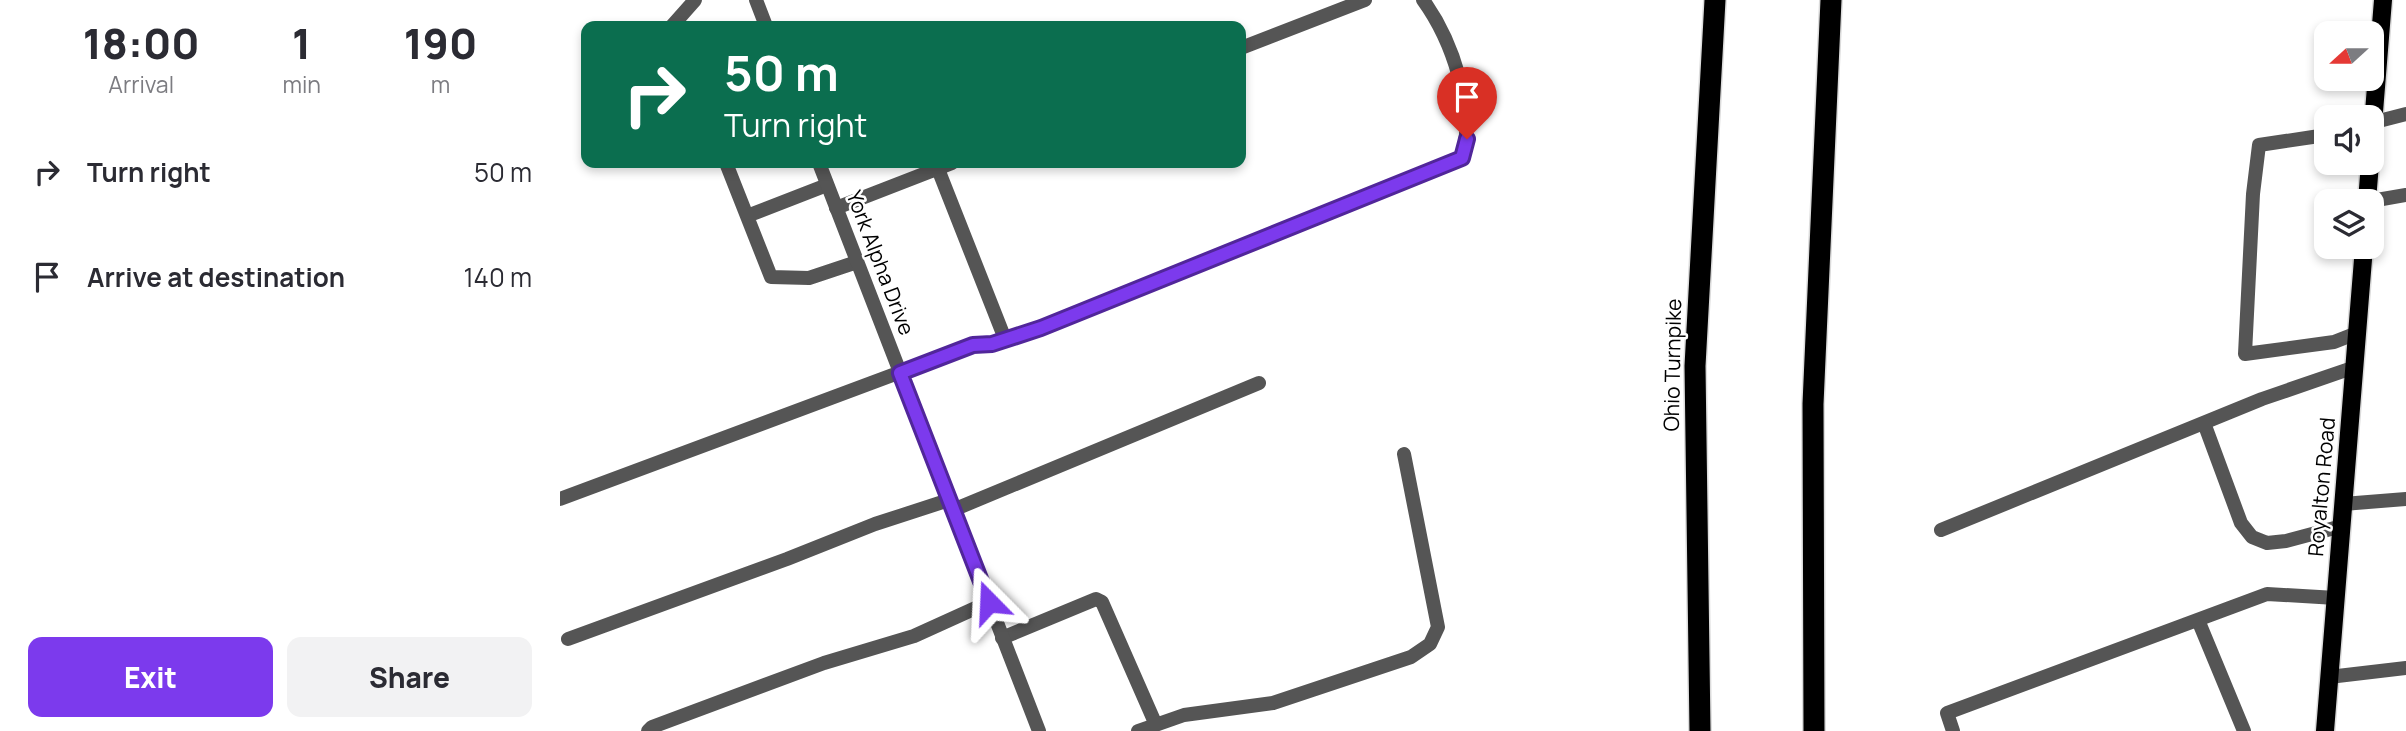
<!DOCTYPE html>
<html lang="en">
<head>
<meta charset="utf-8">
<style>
	:root { --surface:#fff; --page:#f2f2f3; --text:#2b2b33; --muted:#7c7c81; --accent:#7c3aed }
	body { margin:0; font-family:Manrope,sans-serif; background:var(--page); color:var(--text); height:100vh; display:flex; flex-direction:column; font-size:26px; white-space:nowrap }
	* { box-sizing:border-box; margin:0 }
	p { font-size:23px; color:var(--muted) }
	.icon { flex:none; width:38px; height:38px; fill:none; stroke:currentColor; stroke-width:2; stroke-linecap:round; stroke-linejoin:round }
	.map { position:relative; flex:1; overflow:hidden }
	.sheet { display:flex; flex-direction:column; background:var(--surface); width:560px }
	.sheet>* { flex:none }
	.top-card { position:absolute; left:21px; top:21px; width:665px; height:147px; border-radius:14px; box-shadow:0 4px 10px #0003; background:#0b6e4f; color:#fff; overflow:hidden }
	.needle { width:46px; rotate:249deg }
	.buttons { position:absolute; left:1754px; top:21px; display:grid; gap:14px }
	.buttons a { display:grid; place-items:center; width:70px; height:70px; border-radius:14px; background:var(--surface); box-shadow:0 4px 10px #0003; font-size:35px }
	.pin { position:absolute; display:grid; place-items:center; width:60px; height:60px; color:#fff; margin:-72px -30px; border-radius:50% 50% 50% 0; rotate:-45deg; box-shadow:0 0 7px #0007 }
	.pin .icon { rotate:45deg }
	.me { position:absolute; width:77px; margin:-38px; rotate:339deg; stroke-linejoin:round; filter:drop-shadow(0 0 5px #0008) }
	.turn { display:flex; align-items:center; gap:24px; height:147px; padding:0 28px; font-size:32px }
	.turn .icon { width:91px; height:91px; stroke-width:2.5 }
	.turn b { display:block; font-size:49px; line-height:60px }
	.eta { display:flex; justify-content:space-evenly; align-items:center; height:119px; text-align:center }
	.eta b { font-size:42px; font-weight:800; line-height:49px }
	.button { display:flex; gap:14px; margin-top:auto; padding:14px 28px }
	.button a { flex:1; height:80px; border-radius:14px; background:var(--accent); color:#fff; font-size:28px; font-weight:800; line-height:80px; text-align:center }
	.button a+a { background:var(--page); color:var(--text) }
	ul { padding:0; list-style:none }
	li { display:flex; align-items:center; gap:21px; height:105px; padding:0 28px }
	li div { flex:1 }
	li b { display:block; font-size:26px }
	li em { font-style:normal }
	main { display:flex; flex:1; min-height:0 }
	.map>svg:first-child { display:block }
</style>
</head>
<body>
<main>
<section class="sheet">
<div class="eta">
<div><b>18:00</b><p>Arrival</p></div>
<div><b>1</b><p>min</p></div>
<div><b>190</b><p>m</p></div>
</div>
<ul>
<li><svg class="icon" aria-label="right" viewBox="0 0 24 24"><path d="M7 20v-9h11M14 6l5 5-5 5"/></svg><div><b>Turn right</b></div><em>50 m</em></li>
<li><svg class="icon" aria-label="arrive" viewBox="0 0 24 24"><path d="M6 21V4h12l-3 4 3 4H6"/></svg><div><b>Arrive at destination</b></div><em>140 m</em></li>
</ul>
<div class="button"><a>Exit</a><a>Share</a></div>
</section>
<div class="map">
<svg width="1846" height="731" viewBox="0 0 1846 731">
	<rect width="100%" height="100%" fill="#fff"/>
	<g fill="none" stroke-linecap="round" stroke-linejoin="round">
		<g stroke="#dbdbdb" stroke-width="21">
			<path id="primary" d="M1811 149 1823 0
				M1807 201 1810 163
				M1765 731 1804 247"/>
		</g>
		<g stroke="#dbdbdb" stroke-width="24">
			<path id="motorway" d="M1140 731 1135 366 1155 0
				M1254 731 1253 404 1271 0"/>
		</g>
		<path stroke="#555" stroke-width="14" d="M112 26 135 0
			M681 48 805 0
			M1811 123 1846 114
			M1766 135 1699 145 1693 194 1685 354 1774 342 1797 333
			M166 163 211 277 249 278 297 262
			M378 169 445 339
			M1811 201 1846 195
			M276 208 392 163
			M187 216 267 185
			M1644 423 1681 523 1692 537 1707 543 1726 541 1782 526
			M0 499 413 345 432 344 481 328 902 158C916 109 892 40 863 0
			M1783 504 1846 499
			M393 510 699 383
			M1381 530 1702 399 1795 367
			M1638 620 1684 731
			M442 638 536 599 542 602 596 725
			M8 639 227 559 315 524 389 500
			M1769 677 1846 668
			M88 731 92 727 264 663 354 636 429 602
			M578 731 624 715 713 703 851 657 870 644 878 627 844 454
			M1393 731 1387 713 1707 594 1776 598"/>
		<path stroke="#555" stroke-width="14" d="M196 0 206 26
			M259 163 479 731"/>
		<use href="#primary" stroke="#000" stroke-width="18"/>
		<use href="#motorway" stroke="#000" stroke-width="21"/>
	</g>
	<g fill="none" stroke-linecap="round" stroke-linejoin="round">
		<g stroke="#51269a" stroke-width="18">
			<path id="route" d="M429 602 340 373 413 345 432 344 481 328 902 158 907 139"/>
		</g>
		<use href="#route" stroke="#7c3aed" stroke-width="12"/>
	</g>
	<g text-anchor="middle" stroke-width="5" stroke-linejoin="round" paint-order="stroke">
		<g font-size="21" fill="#000" stroke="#fff">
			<text transform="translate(320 263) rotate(69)" y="7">York Alpha Drive</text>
			<text transform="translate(1113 365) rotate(-89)" y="7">Ohio Turnpike</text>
			<text transform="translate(1762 487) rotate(-85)" y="7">Royalton Road</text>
		</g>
	</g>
</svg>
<div class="buttons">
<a><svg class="needle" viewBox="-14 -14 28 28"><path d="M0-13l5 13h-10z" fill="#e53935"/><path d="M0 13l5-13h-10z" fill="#7c7c81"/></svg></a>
<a><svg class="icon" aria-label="sound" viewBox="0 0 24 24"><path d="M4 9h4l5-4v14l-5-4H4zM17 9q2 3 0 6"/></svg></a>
<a><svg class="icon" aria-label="layers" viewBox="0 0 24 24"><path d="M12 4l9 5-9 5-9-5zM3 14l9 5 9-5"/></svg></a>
</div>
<div class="pin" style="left:907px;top:139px;background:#d93025"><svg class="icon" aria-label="arrive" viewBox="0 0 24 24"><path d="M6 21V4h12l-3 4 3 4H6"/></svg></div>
<svg class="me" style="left:429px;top:602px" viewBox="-20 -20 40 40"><path d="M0-17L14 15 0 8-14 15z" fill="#7c3aed" stroke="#fff" stroke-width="4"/></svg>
<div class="top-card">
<div class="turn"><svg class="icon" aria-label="right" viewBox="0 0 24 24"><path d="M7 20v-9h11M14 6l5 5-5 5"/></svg><div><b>50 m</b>Turn right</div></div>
</div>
</div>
</main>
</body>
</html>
